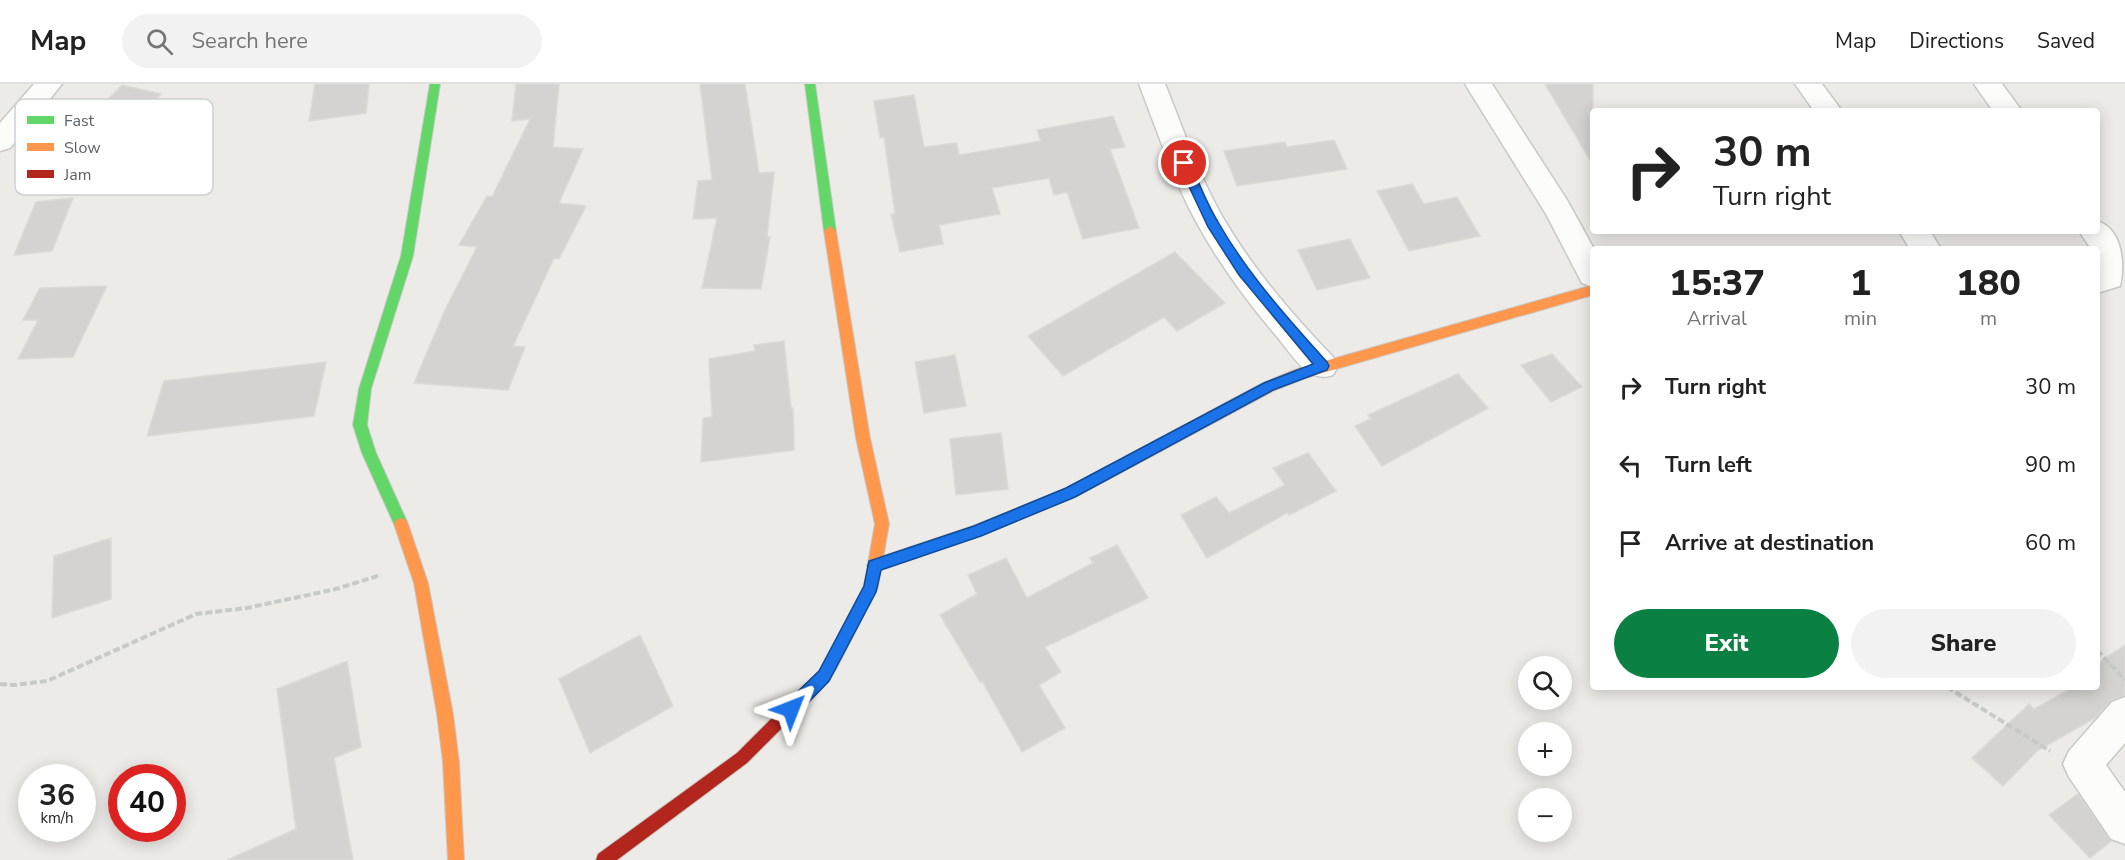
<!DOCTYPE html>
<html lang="en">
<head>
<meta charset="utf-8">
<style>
	:root { --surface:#fff; --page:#f2f2f2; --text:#222; --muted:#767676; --line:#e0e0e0; --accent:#0b8043 }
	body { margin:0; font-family:"Nunito Sans",sans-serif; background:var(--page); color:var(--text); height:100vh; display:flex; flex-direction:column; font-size:22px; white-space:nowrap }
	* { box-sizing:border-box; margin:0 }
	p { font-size:20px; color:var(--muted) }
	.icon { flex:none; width:33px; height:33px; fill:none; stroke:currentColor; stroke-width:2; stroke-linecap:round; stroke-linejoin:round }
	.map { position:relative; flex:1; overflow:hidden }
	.details { position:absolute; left:1590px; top:162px; width:510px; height:444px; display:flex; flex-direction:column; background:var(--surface); border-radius:6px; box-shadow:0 3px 15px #0003 }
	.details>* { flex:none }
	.banner { position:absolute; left:1590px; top:24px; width:510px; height:126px; border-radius:6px; box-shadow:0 3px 15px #0003; background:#fff; color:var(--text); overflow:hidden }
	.fabs { position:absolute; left:1518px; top:572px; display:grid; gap:12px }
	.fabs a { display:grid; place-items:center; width:54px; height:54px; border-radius:50%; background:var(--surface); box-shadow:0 3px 15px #0003; font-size:30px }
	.speed { position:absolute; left:18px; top:680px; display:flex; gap:12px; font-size:30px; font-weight:700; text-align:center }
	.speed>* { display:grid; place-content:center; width:78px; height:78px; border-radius:50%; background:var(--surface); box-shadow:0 3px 15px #0003; line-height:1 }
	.speed small { font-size:15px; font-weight:400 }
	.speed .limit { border:9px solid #d22; background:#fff; color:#111 }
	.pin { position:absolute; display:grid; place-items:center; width:51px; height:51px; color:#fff; margin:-26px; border:3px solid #fff; border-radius:50%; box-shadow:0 2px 6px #0007 }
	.me { position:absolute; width:66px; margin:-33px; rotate:45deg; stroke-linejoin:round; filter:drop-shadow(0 0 4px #0008) }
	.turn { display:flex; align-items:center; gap:21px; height:126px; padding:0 24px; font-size:27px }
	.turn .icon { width:78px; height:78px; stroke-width:2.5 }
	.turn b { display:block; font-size:42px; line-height:51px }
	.eta { display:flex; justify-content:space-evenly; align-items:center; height:102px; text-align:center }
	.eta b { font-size:36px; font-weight:800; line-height:42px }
	.button { display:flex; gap:12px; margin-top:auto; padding:12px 24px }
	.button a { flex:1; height:69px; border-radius:36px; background:var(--accent); color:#fff; font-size:24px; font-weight:800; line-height:69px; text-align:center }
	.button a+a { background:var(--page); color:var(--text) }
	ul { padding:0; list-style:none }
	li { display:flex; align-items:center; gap:18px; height:78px; padding:0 24px }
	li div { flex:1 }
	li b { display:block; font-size:22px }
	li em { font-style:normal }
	header { display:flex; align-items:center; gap:36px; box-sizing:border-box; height:84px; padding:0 30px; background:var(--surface); border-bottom:2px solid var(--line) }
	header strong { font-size:28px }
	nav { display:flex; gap:33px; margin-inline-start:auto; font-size:21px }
	.search { width:420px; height:54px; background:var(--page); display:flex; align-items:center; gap:15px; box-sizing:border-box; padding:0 21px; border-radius:33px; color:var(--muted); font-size:22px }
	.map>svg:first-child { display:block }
</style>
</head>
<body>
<header>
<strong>Map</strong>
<div class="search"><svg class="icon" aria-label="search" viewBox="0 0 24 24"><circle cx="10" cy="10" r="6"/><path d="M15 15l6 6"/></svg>Search here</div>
<nav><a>Map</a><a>Directions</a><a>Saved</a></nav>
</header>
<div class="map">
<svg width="2125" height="776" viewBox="0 0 2125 776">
	<rect width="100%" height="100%" fill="#ecebe7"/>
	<path fill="#d4d3d1" stroke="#dcdad6" stroke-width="1.5" d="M315 0H369L366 29 309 37Z
		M516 0H559L553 63 583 65 559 119 586 122 559 175 554 174 513 262 525 263 508 306 414 299 444 228 477 163 459 161 487 112 492 113 530 35 512 37Z
		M700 0H745L759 89 774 88 767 153H770L761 205 702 204 717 134 693 135 698 97 712 96Z
		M1545 0H1593V81Z
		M122 1 161 10 99 75 58 66Z
		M914 11 924 63 957 59 959 71 1041 57 1037 46 1113 32 1125 63 1110 65 1139 144 1083 155 1067 108 1054 111 1049 94 992 104 1000 130 939 141 943 160 900 168 891 130H895L884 53 880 54 874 17Z
		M1334 56 1347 85 1237 102 1224 67 1285 58 1287 63Z
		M1412 100 1424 120 1457 113 1480 152 1409 167 1377 107Z
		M73 114 52 167 14 171 36 118Z
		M1350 155 1370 194 1317 206 1298 166Z
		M1175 168 1225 219 1177 247 1164 233 1063 292 1028 252Z
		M107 202 73 273 18 275 38 236H23L40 204Z
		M784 257 791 324H793L794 366 701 378 703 334 712 333 709 275 755 267 754 261Z
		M1552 270 1582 303 1551 318 1521 281Z
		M955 271 966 322 924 329 915 278Z
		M326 278 314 332 147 352 164 297Z
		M1458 290 1488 324 1382 382 1355 342 1371 335 1368 331Z
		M1001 349 1008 405 956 411 950 355Z
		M1308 369 1336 407 1289 431 1287 429 1207 474 1181 431 1216 413 1229 429 1285 401 1273 384Z
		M111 454V515L52 534 54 472Z
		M1117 461 1148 514 1045 563 1061 588 1039 601 1065 644 1022 668 982 597 980 598 940 531 977 510 968 491 1006 474 1027 514 1093 479 1090 474Z
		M640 551 673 622 590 669 559 595Z
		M2125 561V611L2111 616 2095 634 2037 667 2003 702 1972 674 2029 620 2034 625 2074 603H2097V580Z
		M347 577 361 663 334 674 353 776H227L296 745 277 605Z
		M2078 710 2111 757 2090 774 2049 731Z"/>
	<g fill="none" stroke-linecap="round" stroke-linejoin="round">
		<g stroke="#c8c8c8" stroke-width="3">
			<path id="street" d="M34 0H62L10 64 0 67V39Z
				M1139 0H1165C1183 44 1198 90 1222 132 1252 184 1292 230 1333 273L1338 282 1333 291C1308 300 1293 272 1278 254 1243 213 1212 170 1188 122 1169 83 1155 41 1139 0Z
				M1465 0H1492L1567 116 1594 165 1593 203 1582 199 1546 130Z
				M1795 0H1822L1842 27H1814Z
				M1974 0H2002L2022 27H1993Z
				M2097 137C2123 145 2125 181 2120 202L2097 209V165H2091L2079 147H2097Z
				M1899 147H1930L1941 165H1910Z
				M2125 613V659L2106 681 2125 708V760L2111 755 2069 693 2063 680 2069 667 2112 618Z"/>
		</g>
		<g stroke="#c9c9c9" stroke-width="2">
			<path id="fast" d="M430 0H440L413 172 371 305 367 341 376 369 408 440 406 444 401 446 396 444 394 440 362 369 353 341 359 305 401 172Z
				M805 0H815L836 147 830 152 824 147Z"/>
		</g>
		<g stroke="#c9c9c9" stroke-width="2">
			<path id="slow" d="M830 142 836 147 870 354 889 440 878 503 835 587 830 589 825 587 823 582 864 502 875 440 856 354 824 147Z
				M1593 201V211L1305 294 1273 307 1133 382 1128 384 1123 382 1121 378 1123 374 1263 299 1297 285Z
				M401 434 406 436 408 440 428 499 453 630 459 678 464 776H448L443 678 437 630 414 499 394 440 396 436Z"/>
		</g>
		<g stroke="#c9c9c9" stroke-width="2">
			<path id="jam" d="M1128 372 1133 374 1135 378 1133 382 1075 413 981 451 874 488 869 487 867 482 869 477 973 442 1065 405Z
				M830 575 835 577 837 582 829 597 747 679 617 776H596L598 770 737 669 819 587 825 577Z"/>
		</g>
		<path stroke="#c6cbc8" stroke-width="4" stroke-dasharray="7 3" stroke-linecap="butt" d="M2097 566 2125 596
			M0 600 14 601 47 597 196 530 247 524 336 505 381 491
			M1947 603 2050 667"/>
		<use href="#street" fill="#fcfcfb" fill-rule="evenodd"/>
		<use href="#fast" fill="#63d668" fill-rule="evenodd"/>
		<use href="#slow" fill="#ff974d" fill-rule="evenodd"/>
		<use href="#jam" fill="#b3261e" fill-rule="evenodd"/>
	</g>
	<path fill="#1a73e8" stroke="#114b97" stroke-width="1.5" d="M1184 75 1190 79C1199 99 1207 120 1218 138 1247 189 1288 235 1327 278L1329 282 1327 286 1273 306 1075 413 981 452 881 486 876 508 829 597 797 630 791 632 786 630 784 625 786 619 819 587 864 502 869 477 974 442 1066 404 1264 299 1313 280 1239 191 1208 143 1178 79Z"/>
	<rect x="15" y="15" width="198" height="96" rx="9" fill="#fff" stroke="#ced0d1" stroke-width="1.5"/>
	<rect x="27" y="32" width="27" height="8" fill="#63d668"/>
	<rect x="27" y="59" width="27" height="8" fill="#ff974d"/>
	<rect x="27" y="86" width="27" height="8" fill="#b3261e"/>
	<g font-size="16" fill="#5c6165">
		<text x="64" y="42">Fast</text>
		<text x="64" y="69">Slow</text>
		<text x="64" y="96">Jam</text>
	</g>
</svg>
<div class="fabs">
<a><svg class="icon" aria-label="search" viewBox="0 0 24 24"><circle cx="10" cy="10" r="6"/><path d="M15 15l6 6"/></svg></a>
<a>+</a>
<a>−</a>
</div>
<div class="speed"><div>36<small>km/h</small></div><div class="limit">40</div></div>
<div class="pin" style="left:1184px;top:79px;background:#d93025"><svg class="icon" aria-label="arrive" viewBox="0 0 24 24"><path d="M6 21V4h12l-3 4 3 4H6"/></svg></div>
<svg class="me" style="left:791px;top:625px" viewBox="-20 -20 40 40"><path d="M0-17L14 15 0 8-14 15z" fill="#1a73e8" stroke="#fff" stroke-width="4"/></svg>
<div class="banner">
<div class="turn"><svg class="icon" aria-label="right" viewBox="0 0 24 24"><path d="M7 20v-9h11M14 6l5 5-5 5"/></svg><div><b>30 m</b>Turn right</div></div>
</div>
<section class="details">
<div class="eta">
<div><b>15:37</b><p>Arrival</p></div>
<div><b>1</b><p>min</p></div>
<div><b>180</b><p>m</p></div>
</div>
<ul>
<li><svg class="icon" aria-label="right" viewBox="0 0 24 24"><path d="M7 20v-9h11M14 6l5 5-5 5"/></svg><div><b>Turn right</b></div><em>30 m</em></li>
<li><svg class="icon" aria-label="left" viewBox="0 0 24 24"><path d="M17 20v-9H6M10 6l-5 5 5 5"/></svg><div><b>Turn left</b></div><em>90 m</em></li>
<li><svg class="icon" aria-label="arrive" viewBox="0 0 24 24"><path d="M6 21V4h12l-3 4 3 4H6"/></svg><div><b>Arrive at destination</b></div><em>60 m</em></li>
</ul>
<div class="button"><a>Exit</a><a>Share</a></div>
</section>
</div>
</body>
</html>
